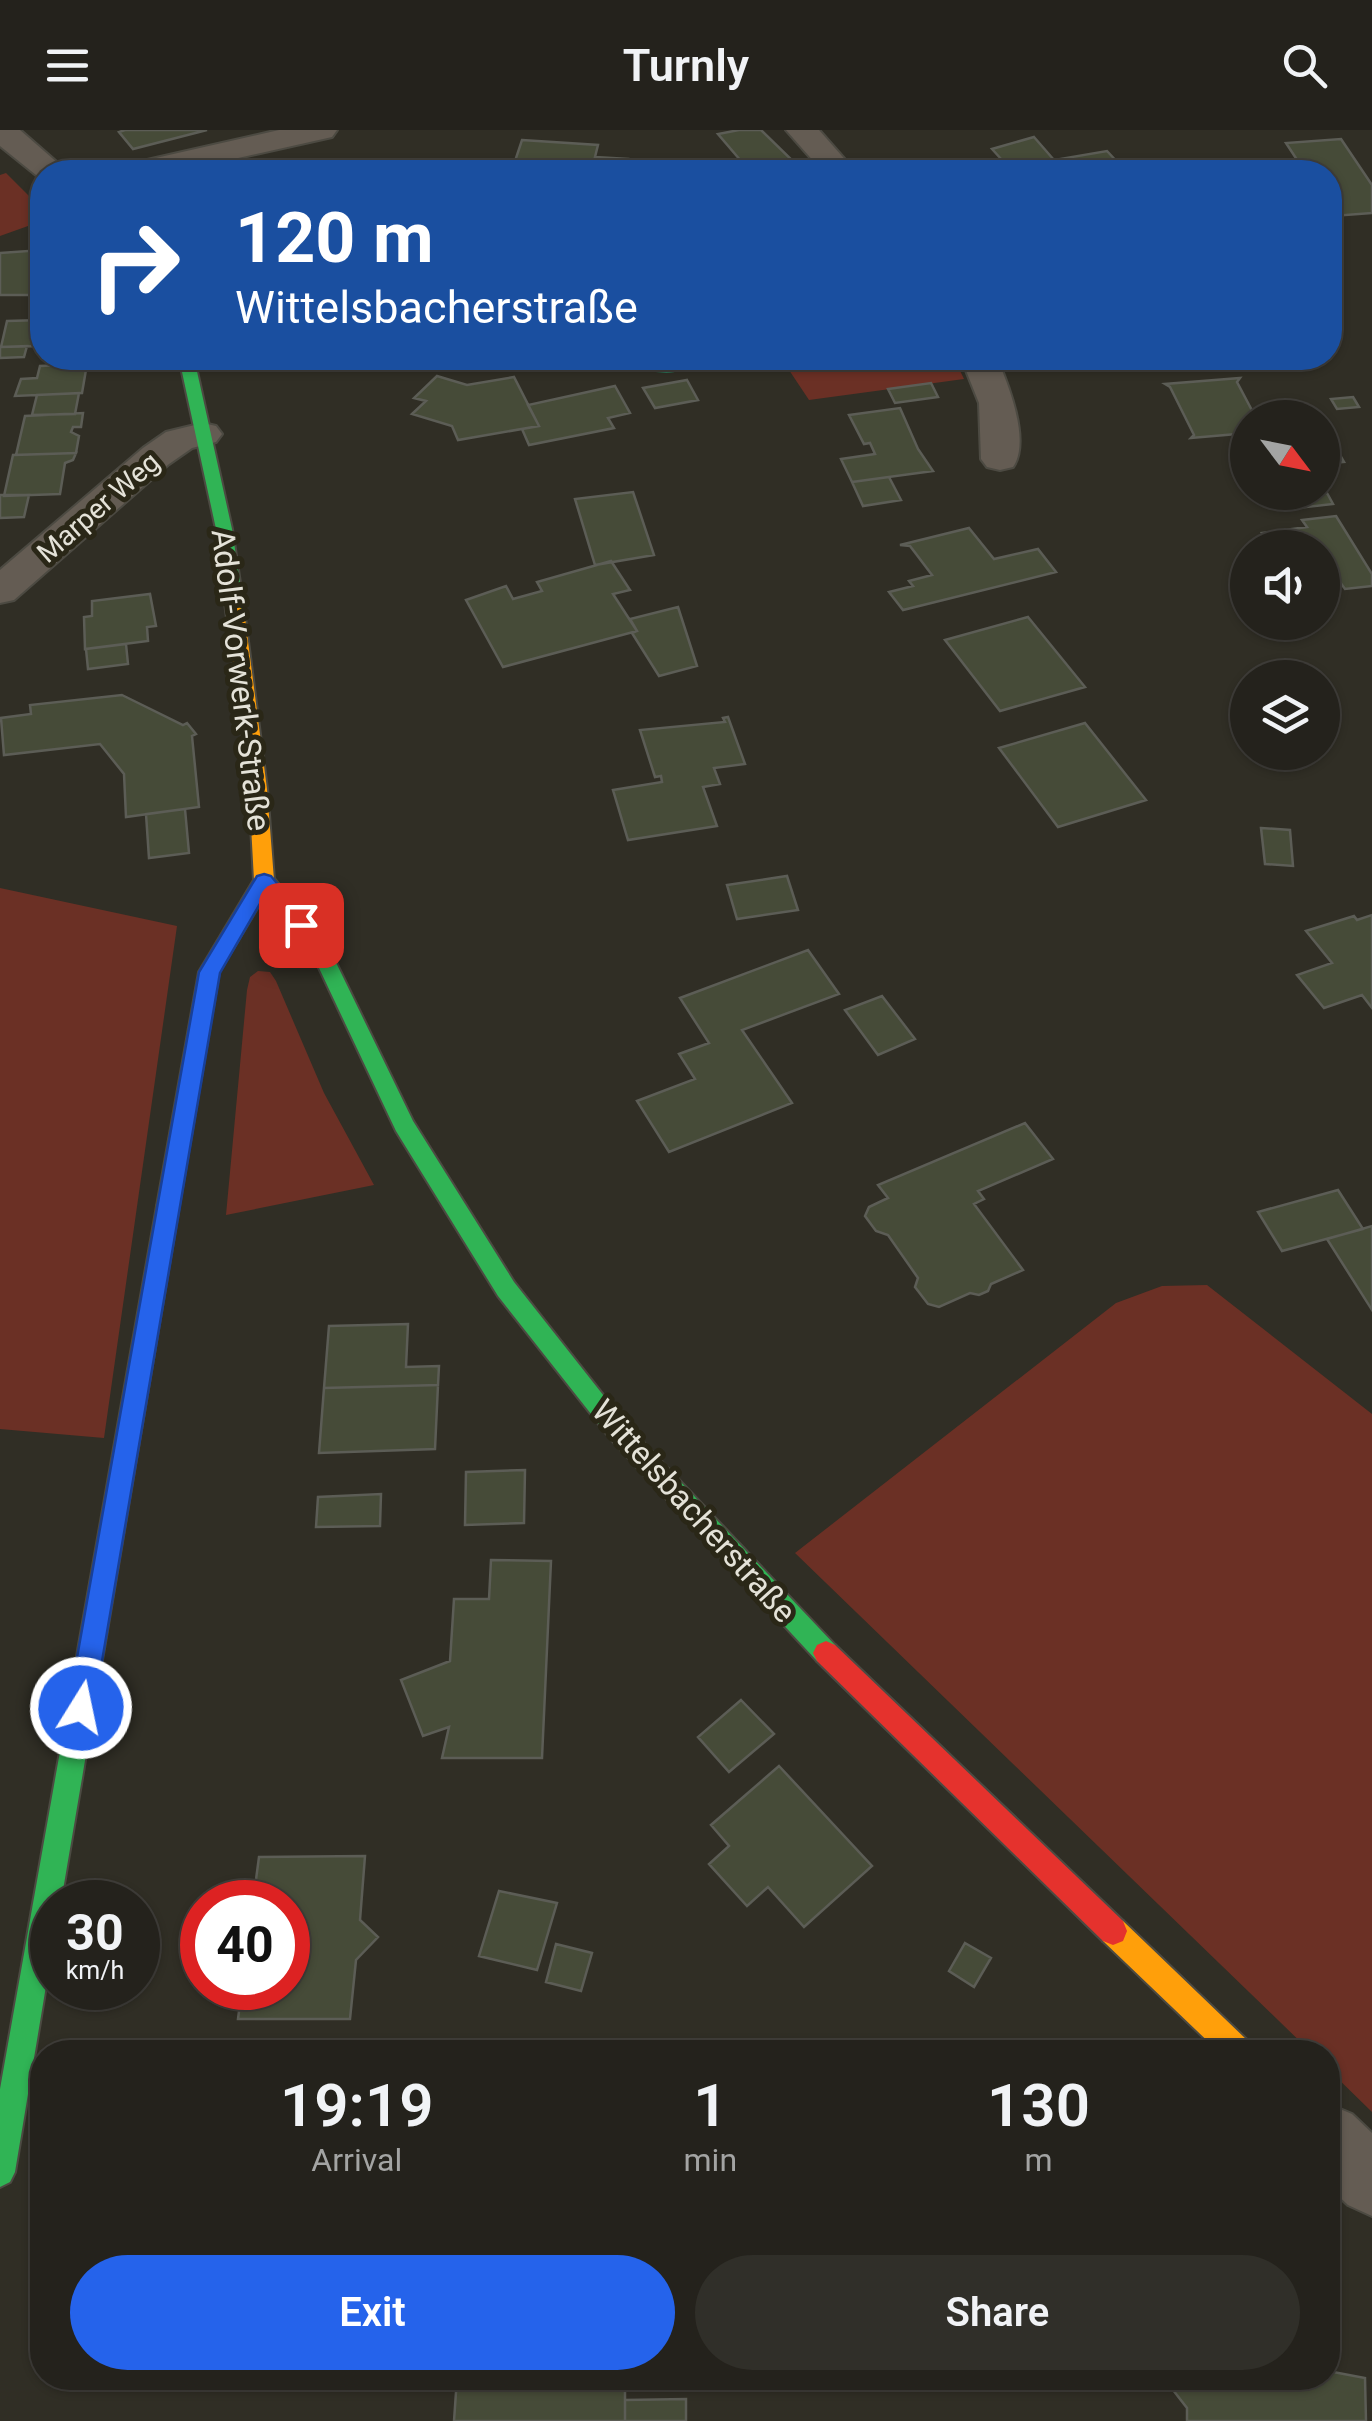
<!DOCTYPE html>
<html lang="en">
<head>
<meta charset="utf-8">
<style>
	:root { --surface:#24221c; --page:#302f29; --text:#f1f3f6; --muted:#a3a4a3; --line:#413f3b; --accent:#2563eb }
	body { margin:0; font-family:Roboto,sans-serif; background:var(--page); color:var(--text); height:100vh; display:flex; flex-direction:column; font-size:38px; white-space:nowrap }
	* { box-sizing:border-box; margin:0 }
	p { font-size:32px; color:var(--muted) }
	.icon { flex:none; width:55px; height:55px; fill:none; stroke:currentColor; stroke-width:2; stroke-linecap:round; stroke-linejoin:round }
	.map { position:relative; flex:1; overflow:hidden }
	.sheet { position:absolute; left:30px; top:1910px; width:1310px; height:350px; display:flex; flex-direction:column; background:var(--surface); border-radius:40px; box-shadow:0 2px 8px #0004,0 0 0 2px var(--line) }
	.sheet>* { flex:none }
	.banner { position:absolute; left:30px; top:30px; width:1312px; height:210px; border-radius:40px; box-shadow:0 2px 8px #0004,0 0 0 2px var(--line); background:#1a4fa0; color:#fff; overflow:hidden }
	.needle { width:65px; rotate:122deg }
	.tools { position:absolute; left:1230px; top:270px; display:grid; gap:20px }
	.tools a { display:grid; place-items:center; width:110px; height:110px; border-radius:50%; background:var(--surface); box-shadow:0 2px 8px #0004,0 0 0 2px var(--line); font-size:50px }
	.speed { position:absolute; left:30px; top:1750px; display:flex; gap:20px; font-size:50px; font-weight:700; text-align:center }
	.speed>* { display:grid; place-content:center; width:130px; height:130px; border-radius:50%; background:var(--surface); box-shadow:0 2px 8px #0004,0 0 0 2px var(--line); line-height:1 }
	.speed small { font-size:25px; font-weight:400 }
	.speed .limit { border:15px solid #d22; background:#fff; color:#111 }
	.pin { position:absolute; display:grid; place-items:center; width:85px; height:85px; color:#fff; margin:-42px; border-radius:20px; box-shadow:0 5px 15px #0006 }
	.me { position:absolute; width:110px; margin:-55px; rotate:10deg; stroke-linejoin:round; filter:drop-shadow(0 0 8px #0008) }
	.turn { display:flex; align-items:center; gap:35px; height:210px; padding:0 40px; font-size:45px }
	.turn .icon { width:130px; height:130px; stroke-width:2.5 }
	.turn b { display:block; font-size:70px; line-height:85px }
	.eta { display:flex; justify-content:space-evenly; align-items:center; height:170px; text-align:center }
	.eta b { font-size:60px; font-weight:600; line-height:70px }
	.primary-button { display:flex; gap:20px; margin-top:auto; padding:20px 40px }
	.primary-button a { flex:1; height:115px; border-radius:60px; background:var(--accent); color:#fff; font-size:40px; font-weight:600; line-height:115px; text-align:center }
	.primary-button a+a { background:var(--page); color:var(--text) }
	header { display:flex; justify-content:space-between; align-items:center; height:130px; padding:0 40px; background:var(--surface); font-size:45px; font-weight:600 }
	.map>svg:first-child { display:block }
</style>
</head>
<body>
<header><svg class="icon" aria-label="menu" viewBox="0 0 24 24"><path d="M4 6h16M4 12h16M4 18h16"/></svg>Turnly<svg class="icon" aria-label="search" viewBox="0 0 24 24"><circle cx="10" cy="10" r="6"/><path d="M15 15l6 6"/></svg></header>
<div class="map">
<svg width="1372" height="2291" viewBox="0 0 1372 2291">
	<rect width="100%" height="100%" fill="#302e25"/>
	<path fill="#6b3025" d="M6 43 42 79V91L0 106V45Z
		M781 228H954L964 249 809 270Z
		M0 758 177 796 104 1308 0 1299Z
		M258 841 270 842 276 851 324 963 374 1055 226 1085 247 860 250 847Z
		M1207 1155 1372 1284V1982L1328 1939V1922H1311L795 1423 1116 1173 1162 1156Z"/>
	<path fill="#2b7155" d="M617 228H691C679 255 648 236 624 241Z"/>
	<path fill="#464b38" stroke="#5c5d56" stroke-width="2.5" d="M125 0H207L133 19 119 2Z
		M739 0H761L799 37 785 42H721L718 41 741 31 718 4Z
		M1034 7 1054 30 1060 29 1072 42H1003L1011 40 992 19Z
		M1341 9 1372 55V83L1333 86 1330 42H1305L1286 13Z
		M522 10 598 15 595 27 628 29 624 42H573L575 38 514 34Z
		M1107 21 1121 36 1072 42 1060 29Z
		M42 120 41 165H0V123Z
		M42 190V216L1 217 7 191Z
		M27 216 24 227 0 228V217Z
		M87 234 82 263 15 266 21 249 37 248 40 236Z
		M437 246 467 255 514 247 539 296 458 310 452 296 412 284 426 271 414 268Z
		M1240 248 1237 252 1256 288H1248V303L1191 308 1194 305 1170 257 1165 254Z
		M687 250 698 270 655 278 643 258Z
		M931 253 938 267 895 273 888 259Z
		M615 256 630 283 608 288 614 298 529 315 522 299 539 296 528 275Z
		M79 263 75 284 32 285 37 265Z
		M1353 267 1359 277 1337 279 1331 269Z
		M900 278 918 319 933 341 852 352 841 329 875 324 870 313 864 314 849 285Z
		M83 283 81 297H73L71 302 79 306 76 323 16 325 25 286Z
		M1322 294 1344 332 1322 334Z
		M76 323 73 330 65 333 60 364 4 366 13 325Z
		M889 347 901 370 863 376 852 352Z
		M633 362 654 425 595 435 575 369Z
		M1327 363 1333 374 1298 378 1292 367Z
		M0 365H29L24 387 0 388Z
		M1336 386 1372 444V456L1345 459 1340 452 1322 454V418H1271L1262 403 1307 397 1302 390Z
		M969 398 994 429 1038 419 1056 442 903 480 889 462 913 456 909 451 932 445 910 416 900 415Z
		M611 431 630 460 613 464 637 501 503 537 466 470 506 456 513 469 542 461 537 452Z
		M150 464 156 496 147 497 148 511 85 519 84 487 92 486V471Z
		M678 477 697 536 659 546 632 503 637 501 630 489Z
		M1028 487 1085 557 1000 581 945 510Z
		M126 514 128 534 88 539 86 519Z
		M122 565 183 595 187 593 196 604 192 606 199 677 126 687 124 644 100 614 4 625 1 588 31 584 30 575Z
		M728 587 745 634 714 638 720 654 703 657 717 696 628 710 613 660 662 652 661 646 655 647 640 600 725 592 723 588Z
		M1085 593 1146 670 1058 697 999 618Z
		M185 679 189 723 149 728 146 684Z
		M1261 698 1290 700 1293 736 1265 734Z
		M787 746 798 780 737 789 727 755Z
		M1372 785V878L1362 865 1324 878 1297 845 1332 833 1306 801 1354 786 1357 790Z
		M808 820 839 864 742 900 792 973 669 1022 637 971 695 949 679 924 709 913 680 868Z
		M882 866 915 909 878 925 845 880Z
		M1025 993 1053 1029 978 1061 984 1069 974 1074 1023 1140 991 1154 988 1161 979 1165 970 1163 939 1177 928 1174 915 1157 918 1148 888 1105 876 1101 865 1086 869 1077 888 1068 878 1055Z
		M1338 1060 1363 1099 1282 1121 1258 1082Z
		M1372 1096V1180L1327 1109Z
		M408 1194 406 1237 439 1236 438 1255 324 1258 329 1196Z
		M438 1255 435 1319 319 1323 324 1258Z
		M525 1340 524 1393 465 1395 466 1342Z
		M381 1364 380 1396 316 1397 318 1367Z
		M491 1430 551 1431 542 1628H442L449 1597 423 1606 401 1550 450 1531 454 1469H489Z
		M741 1570 774 1604 729 1642 698 1607Z
		M779 1636 872 1736 804 1797 768 1757 747 1776 709 1734 729 1716 711 1695Z
		M365 1726 360 1790 378 1807 356 1830 350 1889H238L242 1858H288V1772H253L259 1727Z
		M499 1761 557 1773 537 1840 479 1826Z
		M965 1813 991 1828 974 1857 949 1841Z
		M556 1814 592 1823 581 1861 546 1852Z
		M1328 2241 1365 2248 1366 2291H1187V2278L1173 2260 1171 2248H1328Z
		M457 2248H625V2291H454Z
		M686 2269V2291H625V2270Z"/>
	<g fill="none" stroke-linecap="round" stroke-linejoin="round">
		<g stroke="#4c4a42" stroke-width="4">
			<path id="street" d="M0 0H20L68 42H42L41 49 0 16Z
				M279 0H337L332 7 176 42H120L125 35Z
				M786 0H819L856 42H823Z
				M961 228H997C1008 254 1031 311 1013 337L1000 340 987 337 981 329 979 273Z
				M203 293 216 296 222 304 216 312 192 318 169 334 14 470 0 473V440L143 318 166 302Z
				M1328 1974 1352 1984 1372 2003V2086L1348 2075 1328 2056Z"/>
		</g>
		<g stroke="#4c4a42" stroke-width="4">
			<path id="fast" d="M179 228H194L232 399 244 480 235 485 226 480 216 399Z
				M264 743 271 745 326 812 413 991 514 1152 626 1294 835 1515 839 1523 835 1531 826 1535 817 1531 610 1308 498 1166 396 1001 311 821 254 750Z
				M168 1067 176 1070 179 1076 61 1772H52V1820L15 2042 10 2052 0 2057V1959L157 1076 160 1070Z"/>
		</g>
		<g stroke="#4c4a42" stroke-width="4">
			<path id="slow" d="M235 475 244 480 267 659 274 750 219 842 179 1076 176 1082H160L157 1076 199 842 254 750 249 659 226 480Z
				M1113 1787 1123 1791 1249 1912 1253 1922H1219L1103 1811 1099 1801 1103 1791Z"/>
		</g>
		<g stroke="#4c4a42" stroke-width="4">
			<path id="jam" d="M826 1511 835 1515 1123 1791 1127 1801 1123 1811 1113 1815 1103 1811 817 1531 813 1523 817 1515Z"/>
		</g>
		<use href="#street" fill="#645c53" fill-rule="evenodd"/>
		<use href="#fast" fill="#30b455" fill-rule="evenodd"/>
		<use href="#slow" fill="#ff9f0a" fill-rule="evenodd"/>
		<use href="#jam" fill="#e5322d" fill-rule="evenodd"/>
	</g>
	<path fill="#2563eb" stroke="#184099" stroke-width="2.5" d="M264 744 271 746 311 795 308 800H294L265 765 220 843 94 1578 90 1586 81 1590 72 1586 68 1578 199 842 257 746Z"/>
	<g text-anchor="middle" stroke-width="10" stroke-linejoin="round" paint-order="stroke">
		<g font-size="28" fill="#e4e2d8" stroke="#2a2717">
			<text transform="translate(98 377) rotate(-41)" y="10">Marper Weg</text>
		</g>
		<g font-size="32" fill="#e4e2d8" stroke="#2a2717">
			<text transform="translate(241 550) rotate(83)" y="11">Adolf-Vorwerk-Straße</text>
			<text transform="translate(694 1381) rotate(48)" y="11">Wittelsbacherstraße</text>
		</g>
	</g>
</svg>
<div class="tools">
<a><svg class="needle" viewBox="-14 -14 28 28"><path d="M0-13l5 13h-10z" fill="#e53935"/><path d="M0 13l5-13h-10z" fill="#a3a4a3"/></svg></a>
<a><svg class="icon" aria-label="sound" viewBox="0 0 24 24"><path d="M4 9h4l5-4v14l-5-4H4zM17 9q2 3 0 6"/></svg></a>
<a><svg class="icon" aria-label="layers" viewBox="0 0 24 24"><path d="M12 4l9 5-9 5-9-5zM3 14l9 5 9-5"/></svg></a>
</div>
<div class="speed"><div>30<small>km/h</small></div><div class="limit">40</div></div>
<div class="pin" style="left:301px;top:795px;background:#d93025"><svg class="icon" aria-label="arrive" viewBox="0 0 24 24"><path d="M6 21V4h12l-3 4 3 4H6"/></svg></div>
<svg class="me" style="left:81px;top:1578px" viewBox="-20 -20 40 40"><circle r="17" fill="#2563eb" stroke="#fff" stroke-width="3"/><path d="M0-11L8 9 0 5-8 9z" fill="#fff"/></svg>
<div class="banner">
<div class="turn"><svg class="icon" aria-label="right" viewBox="0 0 24 24"><path d="M7 20v-9h11M14 6l5 5-5 5"/></svg><div><b>120 m</b>Wittelsbacherstraße</div></div>
</div>
<section class="sheet">
<div class="eta">
<div><b>19:19</b><p>Arrival</p></div>
<div><b>1</b><p>min</p></div>
<div><b>130</b><p>m</p></div>
</div>
<div class="primary-button"><a>Exit</a><a>Share</a></div>
</section>
</div>
</body>
</html>
